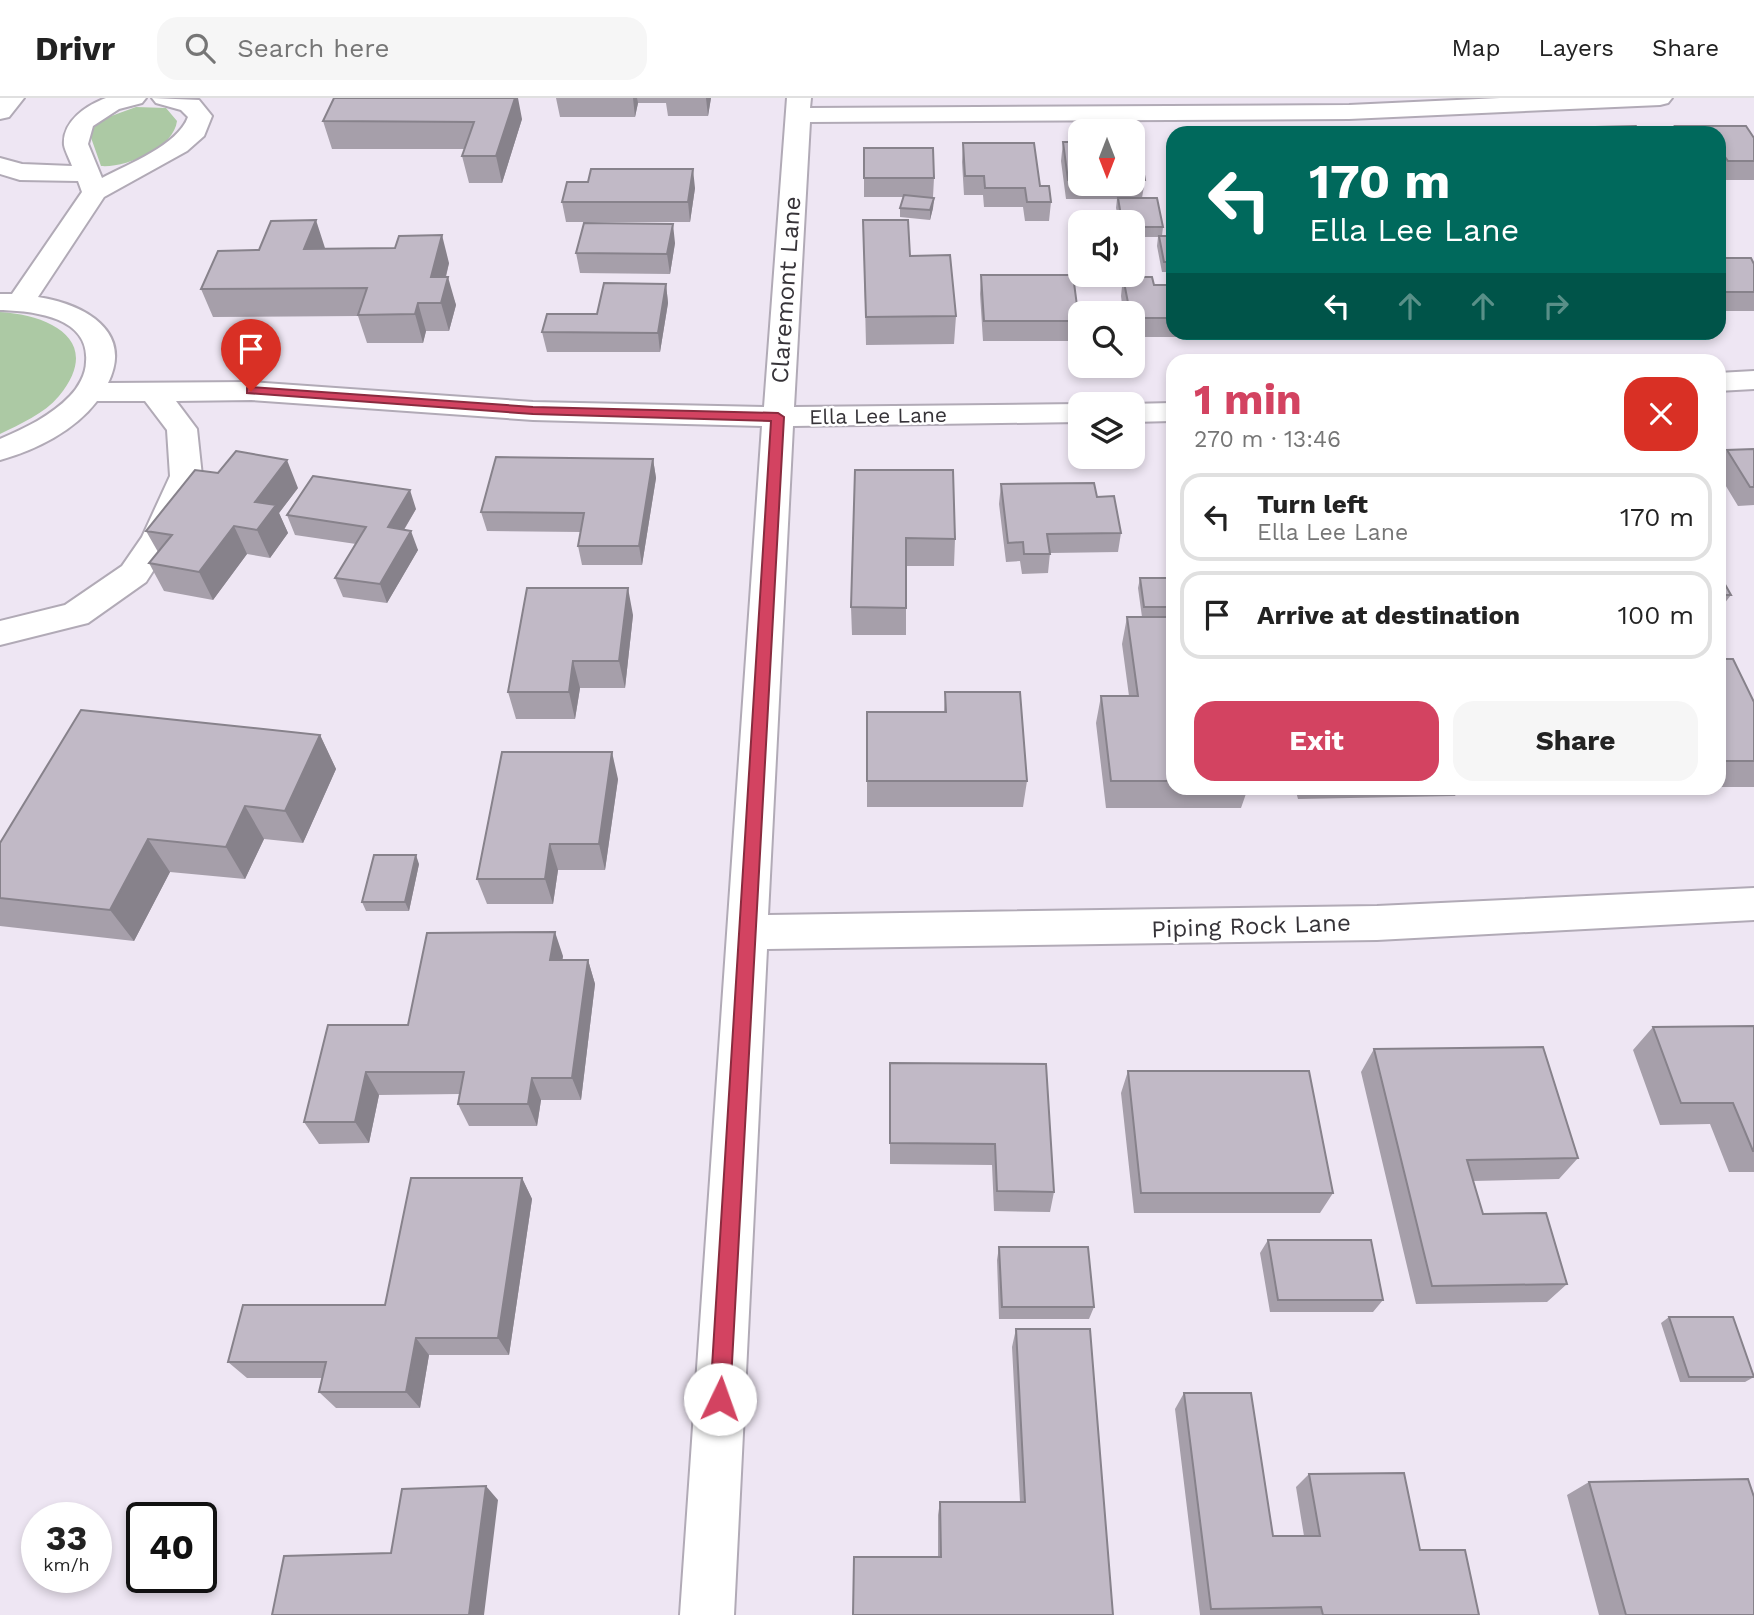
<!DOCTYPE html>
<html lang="en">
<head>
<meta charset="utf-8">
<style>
	:root { --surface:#fff; --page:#f6f6f6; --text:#222; --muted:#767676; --line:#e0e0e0; --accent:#d34361 }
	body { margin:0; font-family:"Work Sans",sans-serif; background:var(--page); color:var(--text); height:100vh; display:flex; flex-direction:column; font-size:26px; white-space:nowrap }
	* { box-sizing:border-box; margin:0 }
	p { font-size:23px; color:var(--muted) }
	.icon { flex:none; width:38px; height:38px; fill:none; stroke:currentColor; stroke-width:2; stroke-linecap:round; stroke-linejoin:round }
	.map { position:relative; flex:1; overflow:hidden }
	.details { position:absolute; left:1166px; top:256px; width:560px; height:441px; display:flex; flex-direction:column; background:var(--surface); border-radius:21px; box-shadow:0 4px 10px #0003 }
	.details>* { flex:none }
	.guide { position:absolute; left:1166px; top:28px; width:560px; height:214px; border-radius:21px; box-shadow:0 4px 10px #0003; background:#00695c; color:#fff; overflow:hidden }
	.needle { width:46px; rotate:180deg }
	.fabs { position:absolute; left:1068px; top:21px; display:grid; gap:14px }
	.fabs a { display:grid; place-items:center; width:77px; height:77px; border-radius:14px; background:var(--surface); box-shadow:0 4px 10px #0003; font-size:35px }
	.speed { position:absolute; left:21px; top:1404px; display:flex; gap:14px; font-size:35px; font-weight:700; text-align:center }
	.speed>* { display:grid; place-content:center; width:91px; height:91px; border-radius:50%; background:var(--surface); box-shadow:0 4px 10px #0003; line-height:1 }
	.speed small { font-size:18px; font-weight:400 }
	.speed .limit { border:4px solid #111; border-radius:10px; background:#fff; color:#111 }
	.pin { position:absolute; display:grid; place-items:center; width:60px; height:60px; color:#fff; margin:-72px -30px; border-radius:50% 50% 50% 0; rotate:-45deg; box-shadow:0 0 7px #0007 }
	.pin .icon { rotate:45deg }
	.me { position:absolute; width:77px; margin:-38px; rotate:3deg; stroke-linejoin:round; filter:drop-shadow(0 0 5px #0008) }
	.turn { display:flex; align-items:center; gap:24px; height:147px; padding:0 28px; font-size:32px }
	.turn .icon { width:91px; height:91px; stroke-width:2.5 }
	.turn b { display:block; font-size:49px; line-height:60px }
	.lanes { display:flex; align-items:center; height:66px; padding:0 28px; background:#0003; justify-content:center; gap:35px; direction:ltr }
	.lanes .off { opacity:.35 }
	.round { display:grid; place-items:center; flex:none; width:74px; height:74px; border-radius:21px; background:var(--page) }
	.overview { display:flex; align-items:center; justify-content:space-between; height:119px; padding:0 28px }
	h1 { font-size:42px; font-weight:700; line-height:52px; color:var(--accent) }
	.primary-button { display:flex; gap:14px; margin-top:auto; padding:14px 28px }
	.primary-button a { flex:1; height:80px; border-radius:21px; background:var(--accent); color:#fff; font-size:28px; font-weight:700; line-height:80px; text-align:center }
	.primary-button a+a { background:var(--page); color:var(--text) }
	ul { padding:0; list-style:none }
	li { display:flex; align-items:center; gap:21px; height:88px; margin:0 14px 10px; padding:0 14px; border:4px solid var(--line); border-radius:21px }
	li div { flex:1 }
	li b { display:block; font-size:26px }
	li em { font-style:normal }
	header { display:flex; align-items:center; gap:42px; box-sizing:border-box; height:98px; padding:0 35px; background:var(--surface); border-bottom:2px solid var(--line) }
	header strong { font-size:33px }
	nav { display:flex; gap:38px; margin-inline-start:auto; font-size:24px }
	.search { width:490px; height:63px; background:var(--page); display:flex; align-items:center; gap:18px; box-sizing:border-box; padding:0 24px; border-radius:21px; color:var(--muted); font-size:26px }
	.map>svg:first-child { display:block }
</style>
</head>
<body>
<header>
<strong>Drivr</strong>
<div class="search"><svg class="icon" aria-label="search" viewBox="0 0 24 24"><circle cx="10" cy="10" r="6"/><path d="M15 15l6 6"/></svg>Search here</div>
<nav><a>Map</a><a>Layers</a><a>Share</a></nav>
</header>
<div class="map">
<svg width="1754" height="1517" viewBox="0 0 1754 1517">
	<rect width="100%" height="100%" fill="#eee6f3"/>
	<path fill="#acc9a4" d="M136 9 166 10 177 23C174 50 126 70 101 68L89 34 103 21Z
		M0 214C51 217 104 243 59 298 44 316 20 326 0 336Z"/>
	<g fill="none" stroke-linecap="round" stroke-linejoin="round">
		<g stroke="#b1aab6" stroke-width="4">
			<path id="minor" d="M0 0H24L9 19 0 21Z
				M106 0H146L142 5 119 11 93 28 88 46 102 80C128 66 178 47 188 19L181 12 156 5 152 0 199 2 212 18 204 38 187 53 104 99 38 199C83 206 134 232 108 285L251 284 533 304 764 309 787 0H811L810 10 1349 7 1500 0H1672L1668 5 1660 7 1349 21 810 24 794 309 1080 306H1083H1080V324L793 328 768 817 1377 808 1754 790V822L1377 842 767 851 734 1517H680L762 328 533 322 251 302 176 303 197 331 202 378 173 442 146 484 88 525 0 547V523L65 507 122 468 142 439 170 378 167 332 145 303H97C74 333 36 352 0 362V341C25 330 51 318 70 298 78 290 86 276 86 264 90 219 34 213 0 212V196H12L82 94 78 83 20 82 0 76V60L22 66 72 68C70 62 65 53 64 47 62 23 87 7 106 0Z
				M1754 273V291L1718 293V275Z
				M1172 305V323L1132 324V306H1129Z"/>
		</g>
		<use href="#minor" fill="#fff" fill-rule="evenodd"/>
	</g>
	<path fill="#a69faa" d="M556 0H711L708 18H668L666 5H638L635 19H560Z
		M522 21 502 85H469L462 58 465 51H332L323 23Z
		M1675 28H1746L1754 40V82H1719L1718 35H1672Z
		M1063 44H1080V86H1132V44L1145 82 1142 100 1163 129 1162 138H1172V174H1162L1157 148 1158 139H1132V124H1119L1116 110 1117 101H1066L1061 63Z
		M963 45 1040 88 1051 104 1049 123H1025L1023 109H984L983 97H964L962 64Z
		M1169 46H1172V93L1166 65Z
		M864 50 934 80 933 99H917L934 100 933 110 930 122 900 119V110L903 99H864Z
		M695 90 690 124H566L562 104Z
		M863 122 910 158 956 218 954 246 866 247Z
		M675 145 670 176 580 175 576 155Z
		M325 151 449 165 446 179 456 207 449 233H426L423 245H367L358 218 213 219 201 191Z
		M1718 160 1754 166V213H1718Z
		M981 177 1079 223 1076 243H983L980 196Z
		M1123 179 1154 187H1172V234H1208L1207 239H1132V215H1123L1121 198Z
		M666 186 668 205 660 254H547L542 234 597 216Z
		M1239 234H1337L1336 238 1241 240Z
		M1754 351V407L1738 408 1718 375V367L1727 352Z
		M653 361 656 380 642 467H582L578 448 581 434 487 433 481 414Z
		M855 372 955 441 954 468H906V537H852L851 509Z
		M1001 386 1097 399 1121 435 1118 454 1050 455 1048 475 1022 476 1020 463 1006 464 999 406Z
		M298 390 279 415 288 435 270 460 247 456 213 502 164 493 149 465 158 454 146 433Z
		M416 411 404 432 418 452 387 505 343 499 335 480 356 446 295 437 287 417Z
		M1718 474 1731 497 1724 506H1718Z
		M1140 480H1172V690H1248L1241 710H1106L1096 625 1101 598H1129L1122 546 1127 519H1142L1138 490Z
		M633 517 625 590H580L575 621H516L508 594Z
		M1718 561 1754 604V689H1718Z
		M945 594 1027 683 1023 709H867V614H944Z
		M320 637 336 671 303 745 264 741 245 781 170 774 134 843 0 828V745Z
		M618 681 605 772H558L553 806H487L477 781Z
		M1295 690H1460L1455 698 1298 701Z
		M1531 690H1684L1532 691Z
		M419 766 409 813H366L362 804Z
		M563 858 562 862H588L595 886 581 1002H541L537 1028H469L458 1006 459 996 379 997 369 1045 319 1046 304 1024 408 927Z
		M1754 928V1074H1729L1710 1026 1660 1027 1633 952 1653 929Z
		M1374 951 1578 1060 1559 1081 1473 1083 1483 1116 1567 1186 1547 1204 1416 1206 1361 974Z
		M890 965 1046 966 1054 1094 1050 1114 994 1113 992 1067 890 1066Z
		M1128 973 1333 1095 1320 1115H1134L1121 995Z
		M522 1080 532 1101 509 1257H429L420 1310H336L319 1294 322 1280H247L228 1264 385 1207Z
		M1268 1142 1383 1202 1373 1214H1270L1260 1155Z
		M999 1149 1094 1209 1089 1221H999L997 1162Z
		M1669 1219 1754 1279 1745 1284H1680L1661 1225Z
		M1016 1231 1113 1517 938 1459V1417L940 1404H1020L1012 1249Z
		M1184 1295 1273 1438H1304L1296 1389 1309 1376 1420 1452 1479 1517H1200L1175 1311Z
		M1589 1384 1754 1517H1599L1567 1397Z"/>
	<path fill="#87828b" d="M515 0H518L522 21 502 85 496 58Z
		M633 0H637L638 5 635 19Z
		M706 0H711L708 18Z
		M693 71 695 90 690 124 688 104Z
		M934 100 933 110 930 122V112Z
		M316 122 325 150 304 151Z
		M673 126 675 145 670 176 667 156Z
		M442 137 449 165 439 205 431 179Z
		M448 179 456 207 449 233 441 205Z
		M666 186 668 205 660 254 658 235Z
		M418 205 426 233 423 245 415 216Z
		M653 361 656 380 642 467 639 448Z
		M287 362 298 390 279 415 288 435 270 460 257 432 255 404Z
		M410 392 416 411 394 448 388 429Z
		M234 428 247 456 213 502 199 474Z
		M411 433 418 452 387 505 380 486Z
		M628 490 633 517 625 590 619 563Z
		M573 563 580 590 575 621 569 594Z
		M320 637 336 671 303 745 285 713Z
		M612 654 618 681 605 772 599 746Z
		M245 708 264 741 245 781 226 749Z
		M148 741 170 774 134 843 110 812Z
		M550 746 558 772 553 806 545 781Z
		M416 757 419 766 409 813 405 804Z
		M555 834 563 858 559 886 550 862Z
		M588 862 595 886 581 1002 572 980Z
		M366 974 379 997 369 1045 355 1024Z
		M532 980 541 1002 537 1028 528 1006Z
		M522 1080 532 1101 509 1257 498 1240Z
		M416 1240 429 1257 420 1310 406 1294Z
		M486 1388 498 1402 484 1517H469Z"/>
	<path fill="#c1b9c6" stroke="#87828b" stroke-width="2" d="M334 0H515L496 58H462L474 24 323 23Z
		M1636 28 1641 35H1601L1597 29Z
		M1675 28H1746L1754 40V63H1728L1720 52H1718V35H1679Z
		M1063 44H1080V82H1068Z
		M1132 44H1138L1145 82H1132Z
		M963 45H1034L1040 88H1049L1051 104H1027L1025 90H985L984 78H965Z
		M1169 46H1172V61Z
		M864 50H933L934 80H864Z
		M591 71H693L688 104H562L567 84H588Z
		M904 97 934 100 930 112 900 110Z
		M1118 100H1157L1163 129H1132V124H1122Z
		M316 122 304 151 395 150 399 138 442 137 431 179H448L441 205H418L415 216 358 217 367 190 201 191 218 153 259 152 271 123Z
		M863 122H908L910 158 950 157 956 218 866 219Z
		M584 125 673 126 667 156 576 155Z
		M1159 138H1172V164H1164Z
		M1718 160H1751L1754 166V194H1718Z
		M981 177H1073L1079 223H984Z
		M1123 179H1152L1154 187H1172V220H1132V215H1130Z
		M604 185 666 186 658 235 542 234 547 216H597Z
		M1754 351V389H1750L1727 352Z
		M236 353 287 362 255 404 276 407 257 432 234 428 199 474 149 465 172 437 146 433 195 372 218 375Z
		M496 359 653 361 639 448H578L584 415 481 414Z
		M855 372H953L955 441 906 440V510L851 509Z
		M313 378 410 392 388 429 411 433 380 486 335 480 366 429 287 417Z
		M1094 385 1097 399 1114 398 1121 435 1047 436 1050 456H1024L1023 444 1008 445 1001 386Z
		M1718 474 1731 497H1718Z
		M1140 480H1172V509H1144Z
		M527 490H628L619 563H573L569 594H508Z
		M1127 519H1172V683H1111L1101 598H1138Z
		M1718 561H1733L1754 604V663H1718Z
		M945 594H1020L1027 683H867V614H946Z
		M81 612 320 637 285 713 245 708 226 749 148 741 110 812 0 800V745Z
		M502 654H612L599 746H550L545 781H477Z
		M374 757H416L405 804H362Z
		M555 834 550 862H588L572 980H532L528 1006H458L464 974H366L355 1024H304L328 927H408L427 835Z
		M1754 928V1053H1753L1733 1005H1681L1653 929Z
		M1543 949 1578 1060 1467 1062 1483 1116 1546 1115 1567 1186 1432 1188 1374 951Z
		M890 965 1046 966 1054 1094 997 1093 995 1046 890 1045Z
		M1128 973H1309L1333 1095H1141Z
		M411 1080H522L498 1240H416L406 1294H319L326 1264H228L243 1207H385Z
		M1268 1142H1371L1383 1202H1278Z
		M999 1149H1088L1094 1209H1002Z
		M1669 1219H1733L1754 1279H1689Z
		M1016 1231H1090L1113 1517H853L854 1459H941L940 1404H1025Z
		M1184 1295H1251L1273 1438H1320L1309 1376 1404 1375 1420 1452H1465L1479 1517H1323L1321 1509 1211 1511Z
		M1748 1381 1754 1399V1517H1626L1589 1384Z
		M486 1388 469 1517H272L284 1458 391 1455 402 1391Z"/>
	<path fill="#d34361" stroke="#892c3f" stroke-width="2" d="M251 289 533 309 778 315 784 319 730 1301 727 1308 720 1311 713 1308 710 1301 771 323 533 316 247 295V290Z"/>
	<g text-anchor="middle" stroke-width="5" stroke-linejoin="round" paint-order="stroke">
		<g font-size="21" fill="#363338" stroke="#fff">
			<text transform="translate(878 318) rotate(-1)" y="7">Ella Lee Lane</text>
		</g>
		<g font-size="24" fill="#363338" stroke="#fff">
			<text transform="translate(786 192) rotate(-86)" y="8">Claremont Lane</text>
			<text transform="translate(1251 828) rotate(-2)" y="8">Piping Rock Lane</text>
		</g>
	</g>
</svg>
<div class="fabs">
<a><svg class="needle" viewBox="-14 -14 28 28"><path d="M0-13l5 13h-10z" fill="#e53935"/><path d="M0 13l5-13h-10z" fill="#767676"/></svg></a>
<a><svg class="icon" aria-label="sound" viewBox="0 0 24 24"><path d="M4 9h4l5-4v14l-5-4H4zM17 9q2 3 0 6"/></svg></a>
<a><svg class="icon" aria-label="search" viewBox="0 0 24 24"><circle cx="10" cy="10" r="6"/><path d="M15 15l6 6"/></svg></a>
<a><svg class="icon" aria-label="layers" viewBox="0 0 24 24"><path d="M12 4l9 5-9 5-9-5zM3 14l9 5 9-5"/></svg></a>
</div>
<div class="speed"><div>33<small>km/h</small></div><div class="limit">40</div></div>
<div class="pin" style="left:251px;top:293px;background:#d93025"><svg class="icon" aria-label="arrive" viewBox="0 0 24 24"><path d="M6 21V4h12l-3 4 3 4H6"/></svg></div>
<svg class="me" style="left:720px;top:1301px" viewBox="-20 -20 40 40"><circle r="19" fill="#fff"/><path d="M0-13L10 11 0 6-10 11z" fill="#d34361"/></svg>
<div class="guide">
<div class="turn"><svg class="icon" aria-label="left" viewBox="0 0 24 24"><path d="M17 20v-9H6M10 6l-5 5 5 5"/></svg><div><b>170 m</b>Ella Lee Lane</div></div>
<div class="lanes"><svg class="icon" aria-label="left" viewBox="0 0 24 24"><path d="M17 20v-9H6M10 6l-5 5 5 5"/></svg><svg class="icon off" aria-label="ahead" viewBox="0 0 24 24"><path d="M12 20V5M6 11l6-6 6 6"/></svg><svg class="icon off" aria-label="ahead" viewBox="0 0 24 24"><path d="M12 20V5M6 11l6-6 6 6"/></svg><svg class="icon off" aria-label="right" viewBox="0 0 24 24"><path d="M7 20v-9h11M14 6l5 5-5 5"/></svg></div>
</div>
<section class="details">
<div class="overview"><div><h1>1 min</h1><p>270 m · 13:46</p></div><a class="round" style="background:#d93025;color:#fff"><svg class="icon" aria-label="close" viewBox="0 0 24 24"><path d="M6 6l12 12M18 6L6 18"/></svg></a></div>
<ul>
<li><svg class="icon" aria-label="left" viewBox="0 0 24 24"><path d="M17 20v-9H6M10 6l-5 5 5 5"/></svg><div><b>Turn left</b><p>Ella Lee Lane</p></div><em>170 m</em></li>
<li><svg class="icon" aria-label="arrive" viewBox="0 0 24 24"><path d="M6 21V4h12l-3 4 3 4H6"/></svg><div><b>Arrive at destination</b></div><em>100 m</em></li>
</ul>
<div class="primary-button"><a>Exit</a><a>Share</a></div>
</section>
</div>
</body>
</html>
